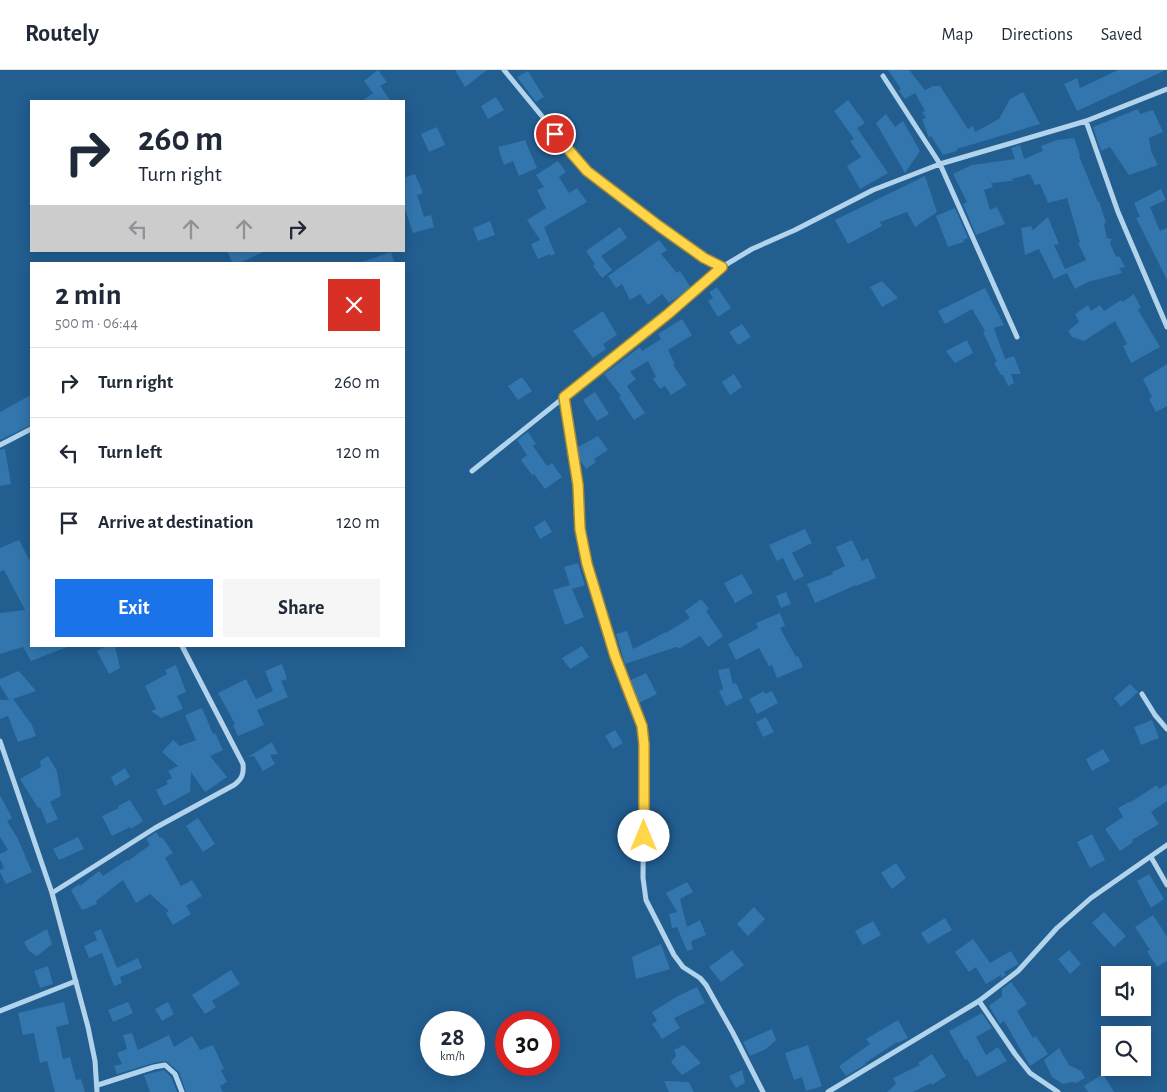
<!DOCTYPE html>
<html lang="en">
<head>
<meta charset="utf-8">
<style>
	:root { --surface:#fff; --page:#f6f6f7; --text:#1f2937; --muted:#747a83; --line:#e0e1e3; --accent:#1a73e8 }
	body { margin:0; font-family:"Alegreya Sans",sans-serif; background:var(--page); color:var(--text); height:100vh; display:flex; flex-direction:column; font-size:19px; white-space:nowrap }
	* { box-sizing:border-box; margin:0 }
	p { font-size:16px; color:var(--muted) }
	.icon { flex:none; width:28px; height:28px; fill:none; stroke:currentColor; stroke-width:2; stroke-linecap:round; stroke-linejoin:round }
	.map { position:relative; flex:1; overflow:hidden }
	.side { position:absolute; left:30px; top:192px; width:375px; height:385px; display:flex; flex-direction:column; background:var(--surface); border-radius:0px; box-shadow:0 2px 12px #0003 }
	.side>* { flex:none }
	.hud { position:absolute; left:30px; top:30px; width:375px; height:152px; border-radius:0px; box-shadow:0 2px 12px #0003; background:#fff; color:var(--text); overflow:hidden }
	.controls { position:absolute; left:1101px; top:896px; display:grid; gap:10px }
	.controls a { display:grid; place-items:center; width:50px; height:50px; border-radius:0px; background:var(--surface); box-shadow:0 2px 12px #0003; font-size:25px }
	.speed { position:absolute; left:420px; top:941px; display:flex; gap:10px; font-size:25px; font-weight:700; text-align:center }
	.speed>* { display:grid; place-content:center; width:65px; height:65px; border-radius:50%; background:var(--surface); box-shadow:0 2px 12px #0003; line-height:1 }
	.speed small { font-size:12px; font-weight:400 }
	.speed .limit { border:8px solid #d22; background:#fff; color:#111 }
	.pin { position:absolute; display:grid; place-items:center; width:42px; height:42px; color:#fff; margin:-21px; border:2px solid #fff; border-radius:50%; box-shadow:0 1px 5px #0007 }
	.me { position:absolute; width:55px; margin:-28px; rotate:0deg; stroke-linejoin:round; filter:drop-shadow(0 0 4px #0008) }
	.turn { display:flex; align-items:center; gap:18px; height:105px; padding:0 25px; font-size:22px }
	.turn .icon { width:65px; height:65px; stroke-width:2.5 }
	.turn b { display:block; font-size:35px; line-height:42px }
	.lanes { display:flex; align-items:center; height:48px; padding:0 25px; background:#0003; justify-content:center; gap:25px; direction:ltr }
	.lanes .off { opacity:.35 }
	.round { display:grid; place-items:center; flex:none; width:52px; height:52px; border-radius:0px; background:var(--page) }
	.headline { display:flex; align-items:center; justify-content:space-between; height:85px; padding:0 25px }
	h1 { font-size:30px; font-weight:700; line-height:38px }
	.action { display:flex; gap:10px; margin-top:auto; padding:10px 25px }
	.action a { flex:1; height:58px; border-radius:0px; background:var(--accent); color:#fff; font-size:20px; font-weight:700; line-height:58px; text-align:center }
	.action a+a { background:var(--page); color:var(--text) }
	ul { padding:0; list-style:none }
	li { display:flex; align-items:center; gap:15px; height:70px; padding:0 25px; border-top:1px solid var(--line) }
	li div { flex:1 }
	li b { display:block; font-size:19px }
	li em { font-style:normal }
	header { display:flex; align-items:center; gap:30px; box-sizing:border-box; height:70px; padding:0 25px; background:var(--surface); border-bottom:1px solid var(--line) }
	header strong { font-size:24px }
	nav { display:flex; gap:28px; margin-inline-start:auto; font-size:18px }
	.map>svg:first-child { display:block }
</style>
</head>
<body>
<header>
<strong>Routely</strong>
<nav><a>Map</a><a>Directions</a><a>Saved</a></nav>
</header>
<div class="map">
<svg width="1167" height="1022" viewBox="0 0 1167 1022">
	<rect width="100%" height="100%" fill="#225e90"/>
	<path fill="#3276ad" d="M378 0 387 12 380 16 391 31H362L373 23 364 11Z
		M455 0H487L465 17Z
		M888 0H909L925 20 933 16H940L968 59 973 56 975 62 999 49 1010 29 1023 22 1040 54 957 79V81L943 85 931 66 929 68 922 49 926 48 922 42 925 41 915 23 905 29 899 21 901 19Z
		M1118 0H1166L1077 41 1064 14 1077 8 1080 18Z
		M528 1 544 27 536 32 517 7Z
		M496 27 504 40 488 49 481 36Z
		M848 30 865 53 857 58 888 103 860 119 847 96 861 87 850 71 854 69 834 41Z
		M1138 39 1140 44 1153 40 1163 62 1149 68 1151 81 1158 95 1129 105 1110 77 1101 81 1093 57Z
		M886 44 895 57 903 51 920 81 905 103 876 53Z
		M437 57 445 75 429 82 421 64Z
		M1074 68 1080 85 1079 86 1098 132 1099 131 1106 153 1104 154 1107 168 1112 169 1110 173 1116 187 1119 186 1125 197 1119 198 1122 203 1088 212 1075 219 1067 203 1054 209 1039 179 1025 185 1021 158 1031 156 1033 160 1048 147 1059 174 1054 175 1065 199 1086 190 1078 173 1080 172 1067 128 1048 133 1040 114 1035 115 1030 104 1012 109 1013 111 991 113 993 117 984 120 990 140 997 137 1005 154 976 165 963 134 967 132 953 104 972 95 1015 89 1011 78 1020 75 1024 89 1043 81 1041 76 1057 70Z
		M525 70 537 98 519 106 513 91 504 95 498 77Z
		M558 91 566 102 559 107 569 123 577 118 587 132 544 157 555 184 551 186 550 184 538 189 531 174 540 170 527 150 546 138 537 120 544 117 536 105Z
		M415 104 423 123 417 125 424 147 431 145 434 157 413 163 404 136V108Z
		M925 106 937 142 915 157 907 142 880 152 882 156 848 174 835 150Z
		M1161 119 1166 130 1150 137 1160 161 1167 158V210L1136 148 1140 147 1134 133Z
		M955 138 968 168 963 170 964 172 948 177 936 146Z
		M490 151 495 165 478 171 473 158Z
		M620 157 627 168 601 186 612 200 602 208 593 196 595 194 586 181Z
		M659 170 667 180 661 184 677 203 680 201 691 218 669 233 662 224 648 235 640 224 630 230 622 214 616 218 608 206Z
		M227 181H265L238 194H233Z
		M391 182 395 194H362V192Z
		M882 211 898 228 882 237 870 217Z
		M717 217 731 238 718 247 708 231 713 228 709 222Z
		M985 218 1004 255 994 258 1005 289 1014 286 1021 304H1011L1014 313 1008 316 1003 305H1001L994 293 997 292 983 262 985 261 972 239 945 254 938 241Z
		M1134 224 1141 238 1138 240 1160 277 1131 293 1123 276 1127 274 1115 251 1084 271 1072 267 1068 261 1079 252 1075 244 1088 235 1091 241 1100 235 1104 241 1121 230 1123 232Z
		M603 241 617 265 603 274 606 279 593 288 573 261Z
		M682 249 692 265 668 280 675 294 673 295 687 315 671 325 665 316 660 319 653 309 656 307 648 291 630 302 636 309 627 316 645 343 634 350 619 327 621 326 604 304 640 277 642 281 661 269 658 264Z
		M742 254 751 267 738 275 729 262Z
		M967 270 973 283 955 293 946 281Z
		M1167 294V336L1156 342 1149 329 1152 327 1143 309Z
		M734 304 742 317 730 325 722 312Z
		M522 307 532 321 518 330 508 316Z
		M595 322 609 344 597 351 583 330Z
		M31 325V355L0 370V342Z
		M528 362 536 374 533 376 547 396 552 393 562 407 545 419 534 404 532 405 521 390 527 385 517 370Z
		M598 366 608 380 594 389 596 392 586 399 578 387 576 378Z
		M5 379 11 414 0 416V380Z
		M545 450 552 462 540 469 534 457Z
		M805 459 812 473 792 483 804 506 794 511 783 488 777 491 769 475Z
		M19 470 31 493V576L67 577 31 591 23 577 0 584V543L25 540 4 500 0 502V478Z
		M852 470 862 491 868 488 876 508 856 516V515L815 533 807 514 833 504 832 502 845 496 836 477Z
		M578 493 585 515 572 519 584 547 565 555 553 520 570 515 564 497Z
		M742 504 753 523 735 533 724 513Z
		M786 522 791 534 781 538 776 526Z
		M701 529 709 539 706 541 723 566 708 577 700 566 680 578 676 577 625 594 616 564 627 561 633 579 666 562V563L690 548 685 541Z
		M780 543 785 556 780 558 796 587 798 586 803 597 777 608 772 595 769 596 759 578 736 590 728 574 758 558 756 553Z
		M106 576H115L120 598 109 604 97 581Z
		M582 576 589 587 570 599 562 588Z
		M282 594 287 609 281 611 288 627 257 640 264 655 238 666 233 655 235 654 218 623 246 609 256 629 273 621 265 601Z
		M176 595 186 622 177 626 183 639 161 648 151 641 156 639 145 616 167 604 165 600Z
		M729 598 733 614 736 613 743 628 726 636 719 621 723 619 718 600Z
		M19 601 36 621 13 629 32 655 36 666 18 672 8 646 0 649V630H9L0 615V609Z
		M646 603 657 624 639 633 629 611Z
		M1130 614 1138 622 1121 637 1114 628Z
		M764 621 765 624 772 621 778 633 757 644 749 629Z
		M202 638 213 664 215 663 223 680 210 686 227 707 205 722 191 702 190 722 164 736 156 720 168 714 166 711 172 708 168 701 178 696 162 682 173 670 180 676 196 670 185 645Z
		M766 647 774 662 763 667 756 652Z
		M1152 650 1159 668 1141 675 1134 657Z
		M615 660 623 673 613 679 605 666Z
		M272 672 278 684 270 685 275 694 263 701 254 686 248 687Z
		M1103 679 1110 691 1092 701 1086 689Z
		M48 686 57 701 61 726 50 732 58 749 47 754 40 737 38 738 20 709 41 697 40 691Z
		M125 698 130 707 115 716 111 707Z
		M1167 714V731L1151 742 1159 754 1132 770 1133 772 1120 781 1105 759 1123 747 1118 738 1131 731V732L1157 715 1159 719Z
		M0 725 12 748 7 751 18 769 32 802 6 814 0 802V800L4 798 0 789V784L8 780 0 767Z
		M130 730 143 751 131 759 130 757 112 766 102 746 119 738 118 736Z
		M198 748 215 774 203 782 186 756Z
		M156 762 160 768 162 767 173 783 165 788 181 816 192 810 202 826 186 836 191 844 173 855 166 843 169 841 150 824 136 833 123 810 96 831 97 834 82 840 71 820 79 814 80 816 99 801 103 806 127 790 128 791 150 775 146 769Z
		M1092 764 1105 790 1090 798 1077 772Z
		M78 767 84 779 59 790 53 779Z
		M896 793 906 808 892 819 881 803Z
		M1149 804 1164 829 1151 838 1137 811Z
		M687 812 693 822 680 829 687 857 700 850 706 865 691 871 693 879 687 881 677 857 672 858 669 844 677 842 666 823Z
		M754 837 765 849 748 866 737 854Z
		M1104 842 1126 866 1114 877 1092 853Z
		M1153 845 1167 867V891L1157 897 1147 881 1150 880 1135 857Z
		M945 848 952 860 928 874 921 863Z
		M873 851 881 865 863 875 855 861Z
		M47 859 52 874 37 886 29 881 24 872Z
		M101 859 117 898 138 888 142 898 120 907 122 913 114 916 102 883 89 888 84 876 97 870 94 862Z
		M973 869 990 893 1011 881 1019 894 1004 902 1006 905 1001 908V905L986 914 976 897 969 902 955 882Z
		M661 874 670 899 636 909 632 887Z
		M732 880 744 895 721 912 709 897Z
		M1069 880 1081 894 1070 904 1058 889Z
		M48 896 53 914 40 918 34 901Z
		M231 900 240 914 212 931 216 937 205 944 192 925Z
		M1011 912 1027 934 1017 941 1033 968 1036 966 1048 984 1030 996 1004 951 1000 954 989 936 1002 926V919Z
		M697 917 705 933 674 948 680 958 662 969 652 954 657 951 652 942 678 926Z
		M64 932 69 954 56 957 63 989 70 987 76 1010 81 1009 85 1022H55L47 991 40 993 34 963 23 965 18 943Z
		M128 932 133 943 113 952 108 940Z
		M168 932 174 944 162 951 155 939Z
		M982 943 992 958 976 967 986 985 998 977 1007 991 977 1007 967 989 965 990 949 961Z
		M898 950 908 968 898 973 897 972 865 993 866 994 846 1006 839 996 870 974 866 969Z
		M772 959 776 970 766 979 750 986 743 972Z
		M132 963 138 980 169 965 174 977 192 966 200 980 213 975 224 999 221 1000 227 1012 220 1016 223 1022H186L179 1002 166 991 153 993 117 1004 114 996 122 994 117 983 127 979 123 965Z
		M684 975 701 993 682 1005 671 992 676 986 674 980Z
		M808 975 822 1016 806 1021 802 1007 794 1010 785 983Z
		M1059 978 1069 995 1081 1001 1085 1008 1076 1013 1072 1012 1063 1014 1052 1007 1044 990Z
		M932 984 946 1006 932 1015 931 1013 913 1022H887L896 1014 893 1008 920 995 918 993Z
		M164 1000 171 1007 177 1022H150L144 1005Z
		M742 1000 745 1013 736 1018 729 1006Z
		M1103 1004 1114 1022H1088L1084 1016Z
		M664 1011 689 1012 694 1022H669Z"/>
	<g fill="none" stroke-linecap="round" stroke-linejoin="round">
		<path stroke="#b2d3ec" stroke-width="5" d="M504 0 587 101 659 156 704 188 722 197 752 179 795 160 873 120 940 94 1086 51 1167 19
			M883 6 940 94 1017 267
			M1086 51 1118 142 1167 257
			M565 327 577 415 580 459 587 494 615 586 642 656 644 674 643 808 646 830 674 885 683 897 700 908 706 915 733 963 763 1022
			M0 375 31 359
			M472 401 668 244 722 197
			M1142 624 1155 645 1167 659
			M0 671 52 823 88 957 95 991 97 1022
			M1151 787 1167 815
			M52 823 155 758 234 715C242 709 244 704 243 694L182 576
			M979 931 1015 984 1030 1003 1058 1022
			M0 941 76 911
			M98 1015 154 997 165 995 175 1004 182 1022
			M828 1022 979 931 1018 901 1057 858 1091 828 1167 775"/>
	</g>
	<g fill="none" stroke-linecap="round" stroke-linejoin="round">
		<g stroke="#a68a30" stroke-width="12">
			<path id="route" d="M555 64 587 101 659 156 704 188 722 197 668 244 564 327 578 415 580 459 587 494 615 586 642 656 644 674V766"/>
		</g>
		<use href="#route" stroke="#ffd54a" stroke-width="9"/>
	</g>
</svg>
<div class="controls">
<a><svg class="icon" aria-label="sound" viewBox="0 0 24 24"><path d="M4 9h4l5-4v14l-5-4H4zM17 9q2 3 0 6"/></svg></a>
<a><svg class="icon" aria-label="search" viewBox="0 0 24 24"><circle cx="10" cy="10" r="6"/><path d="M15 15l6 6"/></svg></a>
</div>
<div class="speed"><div>28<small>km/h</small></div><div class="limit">30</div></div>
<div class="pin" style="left:555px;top:64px;background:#d93025"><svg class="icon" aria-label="arrive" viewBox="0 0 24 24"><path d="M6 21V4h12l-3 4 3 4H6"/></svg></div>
<svg class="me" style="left:644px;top:766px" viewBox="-20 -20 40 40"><circle r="19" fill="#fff"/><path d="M0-13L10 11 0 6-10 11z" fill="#ffd54a"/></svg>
<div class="hud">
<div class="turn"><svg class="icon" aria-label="right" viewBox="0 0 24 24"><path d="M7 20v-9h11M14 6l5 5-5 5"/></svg><div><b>260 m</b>Turn right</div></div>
<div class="lanes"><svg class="icon off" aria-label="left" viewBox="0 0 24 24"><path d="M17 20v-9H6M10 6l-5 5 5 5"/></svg><svg class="icon off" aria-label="ahead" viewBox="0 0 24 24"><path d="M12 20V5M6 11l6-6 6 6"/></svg><svg class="icon off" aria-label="ahead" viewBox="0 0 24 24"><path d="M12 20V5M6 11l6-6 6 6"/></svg><svg class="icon" aria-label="right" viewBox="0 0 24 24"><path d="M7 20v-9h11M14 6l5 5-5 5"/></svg></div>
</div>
<section class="side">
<div class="headline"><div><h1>2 min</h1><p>500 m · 06:44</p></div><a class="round" style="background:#d93025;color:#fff"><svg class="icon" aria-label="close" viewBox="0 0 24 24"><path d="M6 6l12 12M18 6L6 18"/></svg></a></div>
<ul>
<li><svg class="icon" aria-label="right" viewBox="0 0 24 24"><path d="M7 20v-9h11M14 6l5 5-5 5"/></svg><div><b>Turn right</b></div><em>260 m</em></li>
<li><svg class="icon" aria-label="left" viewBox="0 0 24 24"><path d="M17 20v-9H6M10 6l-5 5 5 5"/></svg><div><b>Turn left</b></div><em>120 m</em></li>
<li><svg class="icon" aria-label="arrive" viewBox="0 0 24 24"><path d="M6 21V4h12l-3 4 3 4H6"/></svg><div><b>Arrive at destination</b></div><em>120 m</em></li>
</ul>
<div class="action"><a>Exit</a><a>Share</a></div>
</section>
</div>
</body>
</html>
